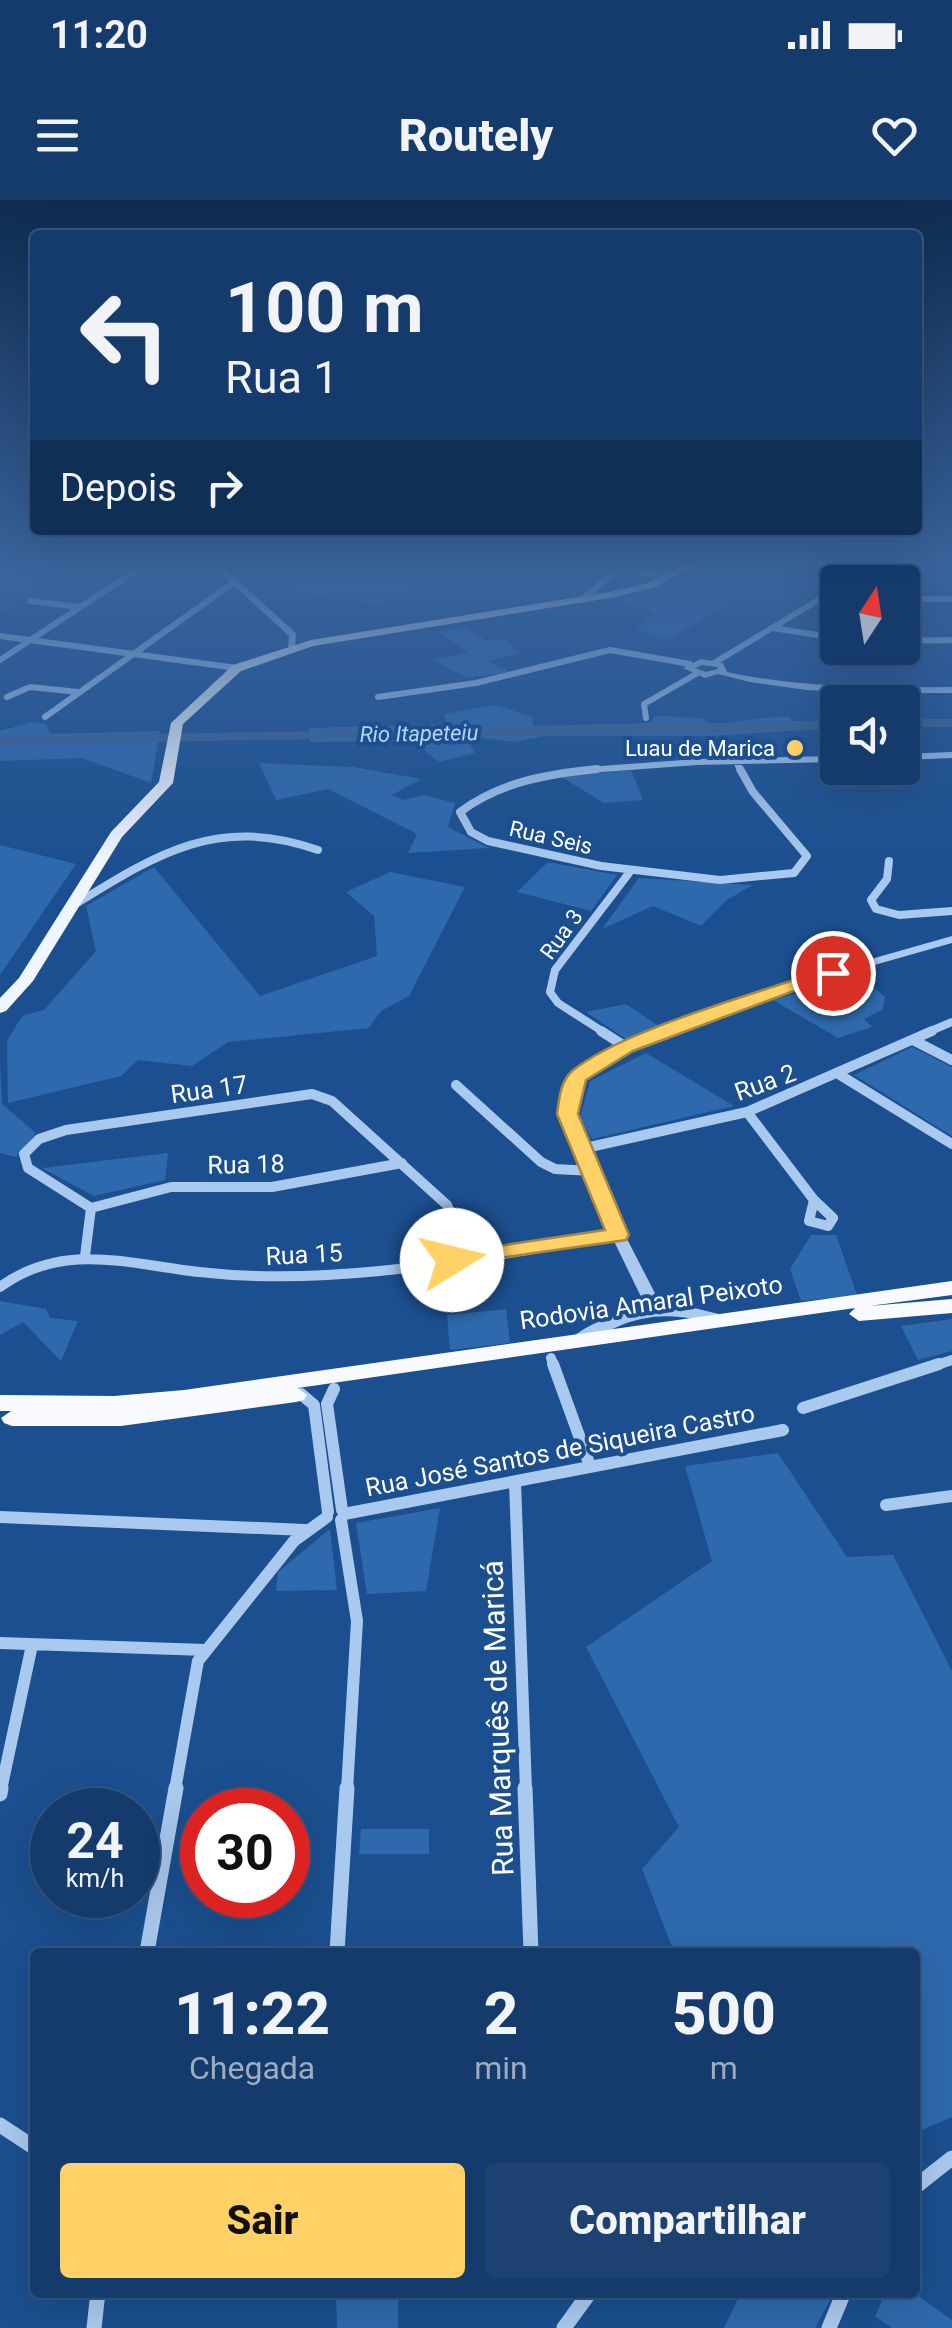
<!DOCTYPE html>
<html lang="pt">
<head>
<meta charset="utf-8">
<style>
	:root { --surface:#143b6b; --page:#1d4271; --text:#f1f3f6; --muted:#9dadc1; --line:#33557e; --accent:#ffd166 }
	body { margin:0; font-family:Roboto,sans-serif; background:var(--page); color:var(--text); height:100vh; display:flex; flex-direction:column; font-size:38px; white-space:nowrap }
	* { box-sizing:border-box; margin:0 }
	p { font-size:32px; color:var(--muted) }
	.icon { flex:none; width:55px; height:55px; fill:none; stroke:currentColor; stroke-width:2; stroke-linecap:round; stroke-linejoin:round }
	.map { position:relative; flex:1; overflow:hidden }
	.side { position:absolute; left:30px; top:1748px; width:890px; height:350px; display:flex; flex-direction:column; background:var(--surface); border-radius:10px; box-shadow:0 10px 40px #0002,0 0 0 2px var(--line) }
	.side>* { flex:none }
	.top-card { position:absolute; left:30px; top:30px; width:892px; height:305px; border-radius:10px; box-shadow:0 10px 40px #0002,0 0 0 2px var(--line); background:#143b6b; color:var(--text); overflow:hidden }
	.needle { width:65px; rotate:12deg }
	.controls { position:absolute; left:820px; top:365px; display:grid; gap:20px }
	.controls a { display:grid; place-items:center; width:100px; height:100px; border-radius:10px; background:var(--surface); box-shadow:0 10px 40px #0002,0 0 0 2px var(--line); font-size:50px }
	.speed { position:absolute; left:30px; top:1588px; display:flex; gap:20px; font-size:50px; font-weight:700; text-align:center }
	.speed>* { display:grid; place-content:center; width:130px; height:130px; border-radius:50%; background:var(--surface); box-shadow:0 10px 40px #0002,0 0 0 2px var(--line); line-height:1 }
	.speed small { font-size:25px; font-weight:400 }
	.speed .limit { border:15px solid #d22; background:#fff; color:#111 }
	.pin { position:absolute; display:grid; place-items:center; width:85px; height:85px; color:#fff; margin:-42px; border:5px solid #fff; border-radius:50%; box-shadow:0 2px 10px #0007 }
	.me { position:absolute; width:110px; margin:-55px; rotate:81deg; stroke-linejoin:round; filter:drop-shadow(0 0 8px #0008) }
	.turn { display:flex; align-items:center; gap:35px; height:210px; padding:0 30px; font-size:45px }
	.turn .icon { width:130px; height:130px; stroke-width:2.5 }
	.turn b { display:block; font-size:70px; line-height:85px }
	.then { display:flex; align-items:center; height:95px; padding:0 30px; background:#0003; gap:20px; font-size:38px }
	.eta { display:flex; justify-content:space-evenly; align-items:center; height:170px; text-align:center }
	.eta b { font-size:60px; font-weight:800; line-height:70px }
	.cta { display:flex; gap:20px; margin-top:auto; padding:20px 30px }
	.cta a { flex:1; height:115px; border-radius:10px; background:var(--accent); color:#111; font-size:40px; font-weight:800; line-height:115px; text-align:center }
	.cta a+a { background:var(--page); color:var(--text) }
	.status { display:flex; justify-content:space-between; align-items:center; height:70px; padding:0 50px; background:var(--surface); direction:ltr }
	.status svg { height:28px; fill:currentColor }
	header { display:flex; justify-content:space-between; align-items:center; height:130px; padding:0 30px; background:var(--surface); font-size:45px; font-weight:800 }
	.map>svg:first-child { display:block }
</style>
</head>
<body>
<div class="status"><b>11:20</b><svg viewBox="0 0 49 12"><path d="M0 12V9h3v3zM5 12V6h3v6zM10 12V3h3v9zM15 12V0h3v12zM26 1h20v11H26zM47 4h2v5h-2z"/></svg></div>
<header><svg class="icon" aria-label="menu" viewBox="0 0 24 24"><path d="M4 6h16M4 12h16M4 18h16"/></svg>Routely<svg class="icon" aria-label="heart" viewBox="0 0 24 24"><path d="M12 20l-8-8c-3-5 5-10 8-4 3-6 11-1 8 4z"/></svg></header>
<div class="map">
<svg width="952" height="2128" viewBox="0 0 952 2128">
	<rect width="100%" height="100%" fill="#1b4f8f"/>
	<path fill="#2e69ad" d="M0 364 60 369 68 364H135L119 375 70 371 0 413Z
		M267 364H385L419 387 378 405 285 390 265 372Z
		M705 364H801L765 385Z
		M663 384 733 401 667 440 636 429 656 413 606 397Z
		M465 428 487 441 506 439 519 453 488 461 510 472 468 478 432 460 468 453 439 432Z
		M496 505 533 517V526L649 523 656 516 704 518 708 523C737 525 761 515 791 517L790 521 837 522V528L710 536H546L513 542 467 536 475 553 439 562 413 541 310 542 309 528 447 524 444 514Z
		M32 522 46 524 50 534 160 531 151 583 82 558 0 561V531Z
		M259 563 354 567 421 579 392 595 403 600 424 595 455 603 448 627 489 648 408 653 417 634 328 589 276 600Z
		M631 570 643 600 604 603 560 576Z
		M0 645 76 664 0 775Z
		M548 662 617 675 591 711 517 692Z
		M154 667 260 796 377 756 374 716 346 692 390 672 465 687 409 796 381 811 369 828 228 842 192 866 138 860 121 876 8 903 7 841 22 816 44 810 96 751 86 706Z
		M639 678 753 685 727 700 701 726 653 706 602 729Z
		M859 776 885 797 883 809 864 819 872 827 838 838 773 800Z
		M626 804 662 828 626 839 586 812Z
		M912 847 952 867V936L854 875Z
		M646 853 734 906 592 939 580 917 590 881Z
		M0 861 2 904 36 933 16 957 0 953Z
		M168 953 165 980 94 996 42 968Z
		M811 1035H836L857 1095 801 1101 790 1069Z
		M0 1101 46 1109 50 1118 78 1121 61 1161 23 1122 0 1135Z
		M506 1109 510 1143 450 1150 447 1115Z
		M952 1119V1151L918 1160 901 1126Z
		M778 1253 847 1357 893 1355 952 1471V1917L915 1933V1752H674L642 1669 679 1627 586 1447 712 1361 685 1266Z
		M440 1308 426 1391 367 1394 356 1323Z
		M330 1329 337 1390 276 1391 278 1372Z
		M361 1629H429V1654H359Z
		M886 2092 914 2093 952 2120V2128H892L875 2116Z
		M336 2093H398V2128H337Z
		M741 2093V2092L834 2093 815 2128H724Z"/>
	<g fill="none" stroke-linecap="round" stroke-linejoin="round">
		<path fill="#3c6290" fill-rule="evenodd" d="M902 519H952V527H902Z
			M838 521V529L0 545V537Z"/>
		<path stroke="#a9c9ee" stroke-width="6" d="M173 364 223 371
			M627 368 665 378
			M848 382 879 364
			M902 399H952
			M581 400 613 374 636 364
			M30 401 80 407
			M772 428 838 438
			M0 436 237 468
			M902 441 952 440
			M0 460 146 364
			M714 463 838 388
			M7 497 30 487 78 492
			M378 497 476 483 610 450 690 464
			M45 517 233 383
			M646 518 644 504 696 474
			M902 557 952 555
			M736 562 741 571
			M574 571 697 562 838 559"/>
		<path stroke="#a9c9ee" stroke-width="8" d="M597 569C547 574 500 582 460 612L471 632 488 641 601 666 720 680 794 673 807 656 753 592 740 569
			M889 661 887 679 871 700 876 709 899 715 952 711
			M74 705C158 653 218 615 318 650
			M605 833 558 803 550 792 555 770 629 673
			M926 833 952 822"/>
		<path stroke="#a9c9ee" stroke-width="10" d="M601 831 626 847
			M913 840 952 860
			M840 875 952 944
			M456 885 541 962 555 969 592 971
			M747 912 814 1000
			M581 949 747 912 932 831
			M814 1000 833 1018 828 1026 809 1021Z
			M91 1008 171 987H272L402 963
			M85 1056 91 1008 28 968 24 954 39 939 66 930 312 894 332 901 447 1005 458 1032 453 1061
			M0 1087C63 1041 128 1064 199 1072 340 1088 480 1057 618 1035
			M551 1158 554 1167
			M931 1167 952 1160"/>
		<path stroke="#a9c9ee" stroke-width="12" d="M553 1164 590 1266
			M334 1189 327 1204 342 1310
			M301 1194 314 1205 328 1312
			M803 1208 939 1164
			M515 1282 526 1590
			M886 1305 952 1296
			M344 1314 783 1230
			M0 1317 305 1330
			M341 1320 357 1421 347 1590
			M0 1443 205 1450
			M1 1590 32 1445
			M175 1590 198 1461 294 1341 327 1317"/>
		<path stroke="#a9c9ee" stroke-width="15" d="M525 1588 531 1752
			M0 1594 1 1588
			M147 1752 176 1588
			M337 1752 347 1588
			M0 1925 35 1948
			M915 1987 952 1958
			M94 2128 98 2092
			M564 2128 590 2092
			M829 2128 844 2092"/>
		<path fill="#a9c9ee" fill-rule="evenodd" d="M221 364H229L227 371 296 433 295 449 288 447 289 436 220 373Z
			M701 459 723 463 727 472C802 488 876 488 952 487V493H865L807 490 750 482 718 474 705 478 683 468ZM702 465 717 467 718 469 706 472 695 468Z
			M952 736V743C858 770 763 795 672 831 642 843 607 855 584 879 575 888 576 903 575 915L625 1035 661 1105H682L727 1116 729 1120 721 1125C684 1115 653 1111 617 1127 602 1133 587 1145 571 1144L569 1140C589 1122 620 1113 646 1107L611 1035 561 915 564 891 572 875 596 856 636 836 689 816 808 777Z"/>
		<path fill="#f0f6ff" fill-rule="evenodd" d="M685 364H698L655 387 610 398 313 446 241 471 183 524 173 583 122 637 33 781 6 811 0 813V798L19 778 111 632 159 582 171 523 233 465 311 440 610 392 647 383Z"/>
		<path fill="#f8faff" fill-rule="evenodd" d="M952 1081V1095L869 1106 952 1099V1113L859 1121 849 1114 855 1108 298 1188 307 1195 304 1200 296 1202 121 1226H12L4 1223 1 1218 11 1211H0V1195L114 1196 184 1190Z"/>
	</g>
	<linearGradient id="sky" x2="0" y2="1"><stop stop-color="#0f2b4f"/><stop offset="0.55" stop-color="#39639b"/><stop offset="1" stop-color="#39639b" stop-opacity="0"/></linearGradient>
	<rect width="952" height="662" fill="url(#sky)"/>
	<path fill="#ffd166" stroke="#a68842" stroke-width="2.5" d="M826 769 842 773 633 851 586 880 578 914 629 1035 626 1040 444 1066V1055L452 1053 605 1030 557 914C559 900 560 882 572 871 623 829 760 793 826 769Z"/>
	<circle fill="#ffd166" stroke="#1b4f8f" stroke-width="4" cx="795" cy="548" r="10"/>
	<g text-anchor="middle" stroke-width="8" stroke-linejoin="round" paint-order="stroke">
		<g font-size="22" font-style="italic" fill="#b5d3f5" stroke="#1b4f8f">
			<text transform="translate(419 533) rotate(-1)" y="8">Rio Itapeteiu</text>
		</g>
		<g font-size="22" fill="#fff" stroke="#1b4f8f" text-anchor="end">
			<text x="775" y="556">Luau de Marica</text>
		</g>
		<g font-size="22" fill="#fff" stroke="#1b4f8f">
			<text transform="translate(551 637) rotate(13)" y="8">Rua Seis</text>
			<text transform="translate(561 734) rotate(-54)" y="8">Rua 3</text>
		</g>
		<g font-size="25" fill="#fff" stroke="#1b4f8f">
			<text transform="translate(765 882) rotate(-20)" y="9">Rua 2</text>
			<text transform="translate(209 889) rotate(-8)" y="9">Rua 17</text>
			<text transform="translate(246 964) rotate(-1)" y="9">Rua 18</text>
			<text transform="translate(304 1054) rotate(-3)" y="9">Rua 15</text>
			<text transform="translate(651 1102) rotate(-8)" y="9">Rodovia Amaral Peixoto</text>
			<text transform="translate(560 1250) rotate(-11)" y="9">Rua José Santos de Siqueira Castro</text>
		</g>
		<g font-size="30" fill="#fff" stroke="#1b4f8f">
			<text transform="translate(498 1518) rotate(-92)" y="10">Rua Marquês de Maricá</text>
		</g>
	</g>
</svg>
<div class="controls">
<a><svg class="needle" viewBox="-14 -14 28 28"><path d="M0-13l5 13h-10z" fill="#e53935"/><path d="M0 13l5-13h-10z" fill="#9dadc1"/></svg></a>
<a><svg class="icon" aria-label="sound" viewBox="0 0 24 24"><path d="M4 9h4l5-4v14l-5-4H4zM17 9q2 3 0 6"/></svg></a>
</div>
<div class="speed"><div>24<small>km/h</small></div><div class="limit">30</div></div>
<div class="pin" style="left:833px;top:773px;background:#d93025"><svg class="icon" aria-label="arrive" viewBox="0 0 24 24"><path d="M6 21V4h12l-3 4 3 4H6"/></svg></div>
<svg class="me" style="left:452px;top:1060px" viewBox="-20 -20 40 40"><circle r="19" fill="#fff"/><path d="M0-13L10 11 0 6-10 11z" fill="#ffd166"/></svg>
<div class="top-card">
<div class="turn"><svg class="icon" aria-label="left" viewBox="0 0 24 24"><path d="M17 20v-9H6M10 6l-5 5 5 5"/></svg><div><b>100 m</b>Rua 1</div></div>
<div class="then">Depois<svg class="icon" aria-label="right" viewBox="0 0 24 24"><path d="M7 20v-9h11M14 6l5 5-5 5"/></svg></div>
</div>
<section class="side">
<div class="eta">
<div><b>11:22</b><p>Chegada</p></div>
<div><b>2</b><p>min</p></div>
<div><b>500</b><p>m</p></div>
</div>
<div class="cta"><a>Sair</a><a>Compartilhar</a></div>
</section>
</div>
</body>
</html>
